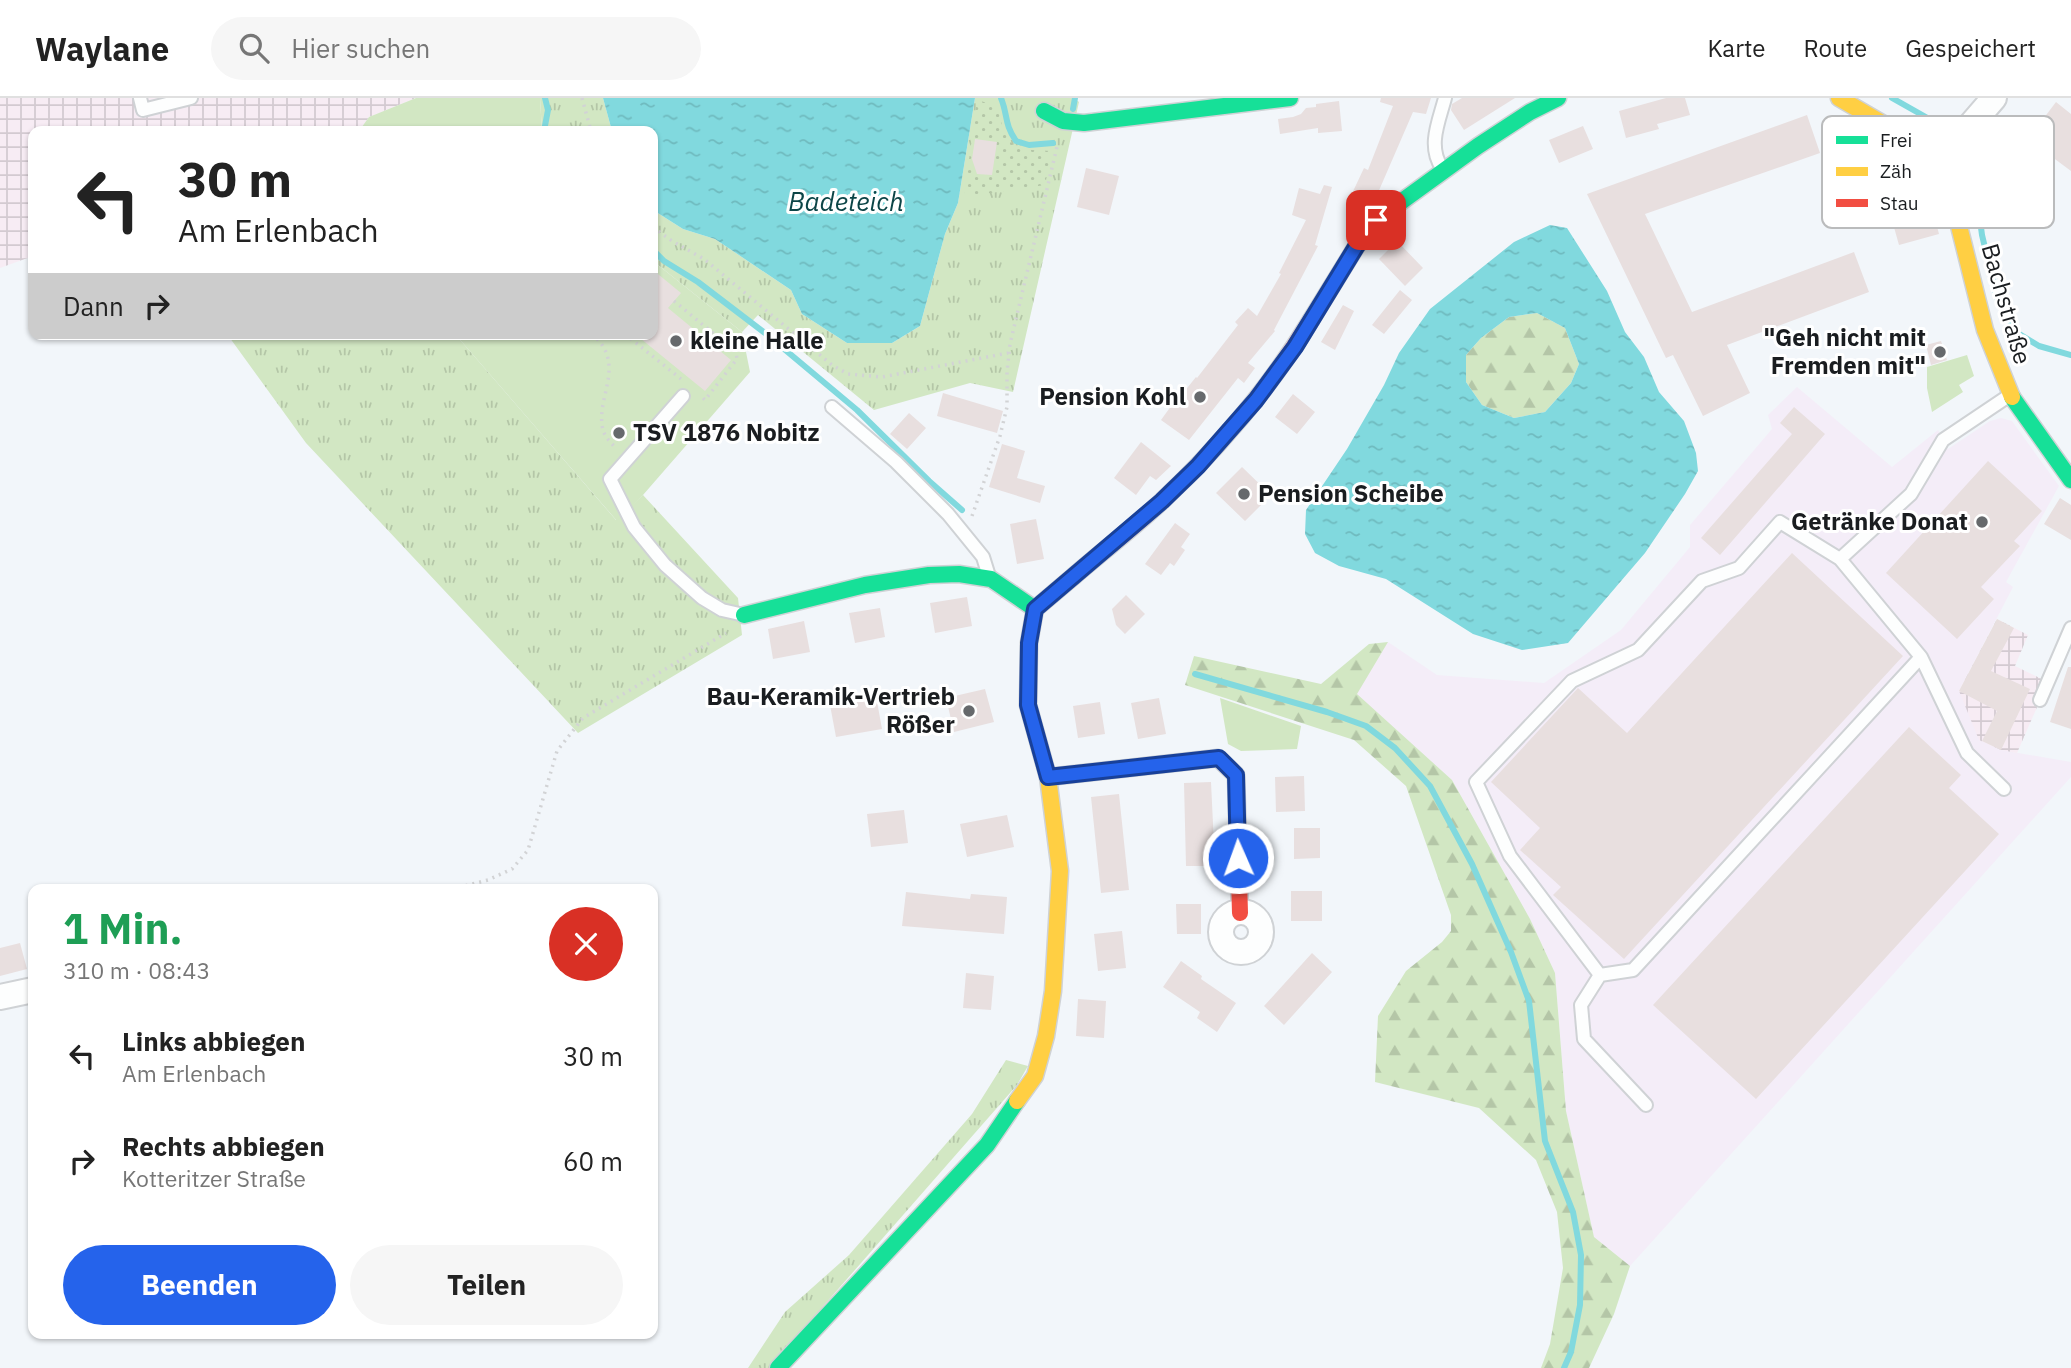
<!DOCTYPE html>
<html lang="de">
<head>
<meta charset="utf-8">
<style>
	:root { --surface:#fff; --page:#f6f6f6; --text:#222; --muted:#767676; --line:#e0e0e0; --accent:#2563eb }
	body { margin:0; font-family:"IBM Plex Sans",sans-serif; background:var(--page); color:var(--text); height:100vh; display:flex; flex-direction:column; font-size:26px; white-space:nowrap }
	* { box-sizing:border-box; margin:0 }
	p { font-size:23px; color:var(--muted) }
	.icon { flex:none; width:38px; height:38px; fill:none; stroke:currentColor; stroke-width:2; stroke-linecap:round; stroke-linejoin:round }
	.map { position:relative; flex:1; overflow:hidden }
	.drawer { position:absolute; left:28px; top:786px; width:630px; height:455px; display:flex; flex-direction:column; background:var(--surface); border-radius:14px; box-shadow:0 2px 5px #0004 }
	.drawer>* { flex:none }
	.hud { position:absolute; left:28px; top:28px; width:630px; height:214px; border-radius:14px; box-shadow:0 2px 5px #0004; background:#fff; color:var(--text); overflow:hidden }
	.pin { position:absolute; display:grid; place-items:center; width:60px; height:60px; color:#fff; margin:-30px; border-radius:14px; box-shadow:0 4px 10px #0006 }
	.me { position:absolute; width:77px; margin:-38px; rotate:358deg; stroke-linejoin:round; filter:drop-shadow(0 0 5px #0008) }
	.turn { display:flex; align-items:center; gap:24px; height:147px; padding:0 35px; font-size:32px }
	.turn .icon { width:91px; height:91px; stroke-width:2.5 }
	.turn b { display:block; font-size:49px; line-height:60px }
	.then { display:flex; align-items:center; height:66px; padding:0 35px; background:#0003; gap:14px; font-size:26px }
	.round { display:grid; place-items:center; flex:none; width:74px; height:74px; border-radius:37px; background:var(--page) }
	.headline { display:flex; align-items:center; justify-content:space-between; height:119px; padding:0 35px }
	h1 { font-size:42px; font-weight:700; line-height:52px; color:#1e9e55 }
	.action { display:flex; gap:14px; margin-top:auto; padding:14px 35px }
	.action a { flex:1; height:80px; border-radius:42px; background:var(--accent); color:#fff; font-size:28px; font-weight:700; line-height:80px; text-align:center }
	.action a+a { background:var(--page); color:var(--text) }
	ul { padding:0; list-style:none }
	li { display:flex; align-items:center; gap:21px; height:105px; padding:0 35px }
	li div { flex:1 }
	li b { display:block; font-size:26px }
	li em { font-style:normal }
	header { display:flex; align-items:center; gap:42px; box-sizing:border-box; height:98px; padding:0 35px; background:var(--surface); border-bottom:2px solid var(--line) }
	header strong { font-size:33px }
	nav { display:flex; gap:38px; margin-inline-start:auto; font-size:24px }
	.search { width:490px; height:63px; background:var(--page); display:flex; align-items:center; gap:18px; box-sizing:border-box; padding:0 24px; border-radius:38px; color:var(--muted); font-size:26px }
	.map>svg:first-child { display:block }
</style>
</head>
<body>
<header>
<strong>Waylane</strong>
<div class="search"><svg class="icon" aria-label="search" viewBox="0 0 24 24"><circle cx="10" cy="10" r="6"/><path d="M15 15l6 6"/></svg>Hier suchen</div>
<nav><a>Karte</a><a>Route</a><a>Gespeichert</a></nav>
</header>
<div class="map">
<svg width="2071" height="1270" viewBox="0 0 2071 1270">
	<defs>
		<pattern id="industrial-grid" width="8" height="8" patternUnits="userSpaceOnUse" patternTransform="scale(1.75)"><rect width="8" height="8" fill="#f7ecf4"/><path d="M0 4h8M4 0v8" fill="none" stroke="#d3cad1"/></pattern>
		<pattern id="grass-tufts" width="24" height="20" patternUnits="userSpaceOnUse" patternTransform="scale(1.75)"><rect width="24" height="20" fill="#d2e7c3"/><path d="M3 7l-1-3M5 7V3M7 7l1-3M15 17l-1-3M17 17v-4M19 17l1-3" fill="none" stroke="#b4c6a7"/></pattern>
		<pattern id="forest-firs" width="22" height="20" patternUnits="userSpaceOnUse" patternTransform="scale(1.75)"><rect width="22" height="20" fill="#d2e7c3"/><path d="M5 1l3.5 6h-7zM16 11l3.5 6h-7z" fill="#b4c6a7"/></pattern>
		<pattern id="garden-dots" width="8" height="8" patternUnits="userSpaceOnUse" patternTransform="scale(1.75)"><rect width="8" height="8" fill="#d2e7c3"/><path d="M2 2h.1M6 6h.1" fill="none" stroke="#b4c6a7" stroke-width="1.8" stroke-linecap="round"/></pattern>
		<pattern id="water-ripples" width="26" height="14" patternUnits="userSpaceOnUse" patternTransform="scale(1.75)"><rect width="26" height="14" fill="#81d9de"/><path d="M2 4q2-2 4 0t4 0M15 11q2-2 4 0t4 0" fill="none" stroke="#6fbabe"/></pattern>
	</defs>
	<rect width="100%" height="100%" fill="#f2f6fa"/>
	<path fill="#f4edf8" d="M1797 289 1892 369 1938 332 1948 351 1990 323 2001 320 2012 323 2059 388 2006 484 2013 489 1959 593 2001 652 2071 664V679L1630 1168 1594 1139 1566 1013 1555 875 1530 821 1452 682 1356 596 1388 544 1437 577 1544 585 1621 532 1690 449V427L1772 331 1768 317Z"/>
	<path fill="url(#industrial-grid)" d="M0 0H416L369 19 359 33H33V158L0 170Z
		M1997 521 2028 537 2015 568 2048 584 2017 655 2001 652 1979 642 1959 593Z"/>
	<path fill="url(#grass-tufts)" d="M540 0H603L612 33H542Z
		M975 0H1074L1079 4 1013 294 970 285 874 312 758 217 742 234 653 163V112L683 131 715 141 791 192 802 216 847 245H892L920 228 945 136 958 105Z
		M227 236H455L616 422 643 397 738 500 742 537 578 635 306 345Z
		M1006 962 1028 968 1017 987 769 1270H748L785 1214 849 1157 972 1016Z"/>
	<path fill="url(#forest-firs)" d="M1537 215 1565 230 1579 266 1571 285 1545 314 1514 320 1482 307 1466 284V257L1481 240 1509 219Z
		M1388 544 1357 596 1452 682 1530 821 1555 875 1566 1013 1594 1139 1630 1168 1614 1216 1589 1270H1541L1550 1246 1563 1170 1557 1114 1536 1062 1479 1010 1375 984 1378 918 1406 873 1442 844 1451 833V817L1406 688 1354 642 1185 587 1194 558 1321 586 1369 546Z"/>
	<path fill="#d2e7c3" d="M416 0H540L542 33H359L369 19Z
		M653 163 742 234 750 274 643 397 617 423 455 236H653Z
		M1967 257 1974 278 1959 287 1963 294 1932 314 1927 290V269Z
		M1220 600 1301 628 1297 651 1241 653 1228 646Z"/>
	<path fill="url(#garden-dots)" d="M977 2 998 8C1000 16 1000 24 1003 31 1013 56 1029 51 1052 53L1045 87 964 99Z"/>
	<path fill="url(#water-ripples)" fill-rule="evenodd" d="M603 0H975L958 105 945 136 920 228 892 245H847L802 216 791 192 715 141 683 131 653 112V33H612Z
		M1550 127 1567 130 1607 193 1625 234 1644 259 1659 294 1684 323 1696 355 1698 373 1685 396 1645 455 1568 545 1522 552 1473 536 1386 481 1339 468 1315 455 1305 436 1306 412 1347 351 1384 287 1399 255 1430 211 1514 144ZM1537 215 1565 230 1579 266 1571 285 1545 314 1514 320 1482 307 1466 284V257L1481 240 1509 219Z"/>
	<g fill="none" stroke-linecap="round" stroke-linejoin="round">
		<path stroke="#81d9de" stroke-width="6" d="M1001 0C1008 17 1004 26 1016 43L1029 47 1053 45
			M1892 0 1954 35
			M1073 11 1075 0
			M544 33 548 12 545 0
			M1966 43 1970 47 1982 137 1997 200 2016 234 2039 248 2071 257
			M653 152 664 163 698 184 765 235 857 312 929 383 962 412
			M1195 576 1327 614 1366 628 1395 650 1430 688 1472 766 1511 854 1529 903 1545 1043 1573 1114 1581 1157 1580 1207 1571 1254 1564 1270"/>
	</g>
	<path fill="#e8dfdf" d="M1381 0H1431L1426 16 1413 14 1377 97 1361 110 1348 104 1364 70 1368 72 1393 8 1380 4Z
		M1462 0H1515L1464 32 1451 12 1452 6Z
		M1666 0H1685L1690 17 1657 26 1659 31 1626 40 1619 13Z
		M1339 3 1342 33 1318 35V30L1280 36 1278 21 1293 19 1301 16 1306 10 1316 9V6Z
		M2056 4 2071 16V73L2028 41Z
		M1807 17 1820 55 1645 116 1692 214 1854 154 1869 194 1727 247 1750 295 1703 318 1673 257 1666 260 1587 96Z
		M1583 28 1593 51 1559 65 1549 42Z
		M975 41 997 44 992 77 977 76 972 61Z
		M1086 70 1119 78 1109 117 1077 109Z
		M1324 87 1332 89 1315 147 1318 148 1274 232 1275 233 1248 265 1255 270 1244 285 1238 280 1189 342 1161 322 1174 304 1175 305 1196 279 1197 280 1238 227 1235 224 1248 210 1257 218 1281 176 1279 175 1306 122 1292 117 1299 90 1320 96Z
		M1927 90 1939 136 1899 147 1886 101Z
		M1397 143 1423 170 1405 188 1379 161Z
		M653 172 681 195 668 210 731 262 705 293 635 236H653Z
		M1400 192 1412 202 1384 236 1372 227Z
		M1343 207 1354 213 1335 252 1321 244Z
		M1941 243 1947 262 1931 267 1926 247Z
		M943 295 1003 313 997 335 937 318Z
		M1293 296 1315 314 1297 336 1275 319Z
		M1794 309 1825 336 1720 457 1701 440 1792 336 1780 325Z
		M909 315 926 330 907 351 890 336Z
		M1141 344 1171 368 1156 382 1150 378 1136 397 1114 380Z
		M1002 346 1025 353 1017 380 1045 388 1040 405 989 389Z
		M1988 363 2042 413 2014 443 2020 448 1981 489 1994 501 1957 541 1886 475Z
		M1242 369 1271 397 1245 423 1216 395Z
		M2060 400 2071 407V442L2044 426Z
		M1036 421 1044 461 1017 466 1010 426Z
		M1175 425 1190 436 1181 449 1185 452 1174 468 1170 465 1161 477 1145 466Z
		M1792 455 1903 558 1624 861 1553 797 1561 789 1520 752 1540 730 1491 684 1578 590 1627 635Z
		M1126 497 1145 516 1125 536 1116 527 1112 511Z
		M967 499 972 528 935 535 930 505Z
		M880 510 885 539 855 545 849 515Z
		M1997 521 2014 530 1991 573 2030 591 2001 652 1982 643 1997 613 1959 593Z
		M804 523 810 554 773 561 768 531Z
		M2068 569H2071V631L2050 624Z
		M985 591 994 624 954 634 946 600Z
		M876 598 882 631 836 639 830 607Z
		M1159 600 1166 636 1138 641 1131 605Z
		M1100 604 1105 636 1078 640 1073 608Z
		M1909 629 1961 677 1949 690 1999 736 1756 1001 1653 907Z
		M1304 678 1305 713 1276 714 1275 679Z
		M1211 684 1215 768H1186L1184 685Z
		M1119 696 1129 792 1101 795 1091 699Z
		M904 712 908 745 871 749 867 716Z
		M1007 717 1014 749 967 759 960 726Z
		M1294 730H1320V760L1294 761Z
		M1291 793H1322V823H1291Z
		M906 794 970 801 971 796 1007 799 1004 836 902 828Z
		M1176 806H1201V836H1177Z
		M1122 833 1126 870 1098 873 1094 836Z
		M20 845 27 871 0 878V850Z
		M1312 855 1332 874 1284 927 1264 908Z
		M1181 863 1202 878 1201 881 1236 905 1217 934 1197 920 1200 914 1163 889Z
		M966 875 994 878 991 912 963 910Z
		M1078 901 1106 903 1104 940 1076 938Z"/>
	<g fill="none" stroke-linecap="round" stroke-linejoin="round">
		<g stroke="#cfd2d5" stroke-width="16">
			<path id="lane" d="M140 0 143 12 191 0
				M1442 70C1427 48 1439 23 1445 0
				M683 298 610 381 634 429 665 467 702 500 722 512 744 517
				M832 309 896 364 948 416 983 459 988 475
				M1840 461 1921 559 1633 872 1600 877 1510 758 1476 684 1572 583 1638 552 1702 483 1739 470 1780 424 1840 461 1911 396 1943 342 2010 297
				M1921 559 1967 655 2004 691
				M2040 602 2071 530
				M1600 877 1581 907 1584 941 1646 1007"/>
		</g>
		<g stroke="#cfd2d5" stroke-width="28">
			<path id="street" d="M1942 60 1994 0
				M1221 834a20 20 0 1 1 40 0a20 20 0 1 1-40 0Z
				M0 899 33 892"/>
		</g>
		<g stroke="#cfd2d5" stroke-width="19">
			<path id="fast" d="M1044 13 1063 23 1084 25 1290 0
				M1311 222 1356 149 1376 122 1478 48 1530 14 1558 0
				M2012 299 2071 382
				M744 517 865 487 929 477 959 476 991 481 1035 511
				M778 1270 987 1047 1017 1003"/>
		</g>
		<g stroke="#cfd2d5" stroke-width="19">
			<path id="slow" d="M1839 0 1942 60 1985 232 2012 299
				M1017 1003 1035 978 1046 938 1053 893 1060 773 1048 679 1028 607 1029 545 1035 511 1074 478"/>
		</g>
		<g stroke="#cfd2d5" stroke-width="19">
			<path id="jam" d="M1074 478C1104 452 1136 428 1164 401 1220 348 1271 288 1311 222
				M1048 679 1218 660 1236 677 1240 815"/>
		</g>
		<path stroke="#d2d3d5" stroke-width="3.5" stroke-dasharray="2 5" stroke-linecap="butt" d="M582 0 591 33
			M653 129 672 143 704 161 832 267 848 276 882 279 1008 255
			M674 203 736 254 737 261 705 302 700 297
			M592 236C626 265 598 296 602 327 603 337 609 343 616 350
			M625 236 681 281
			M972 418 1000 338 1007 309V274L1010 246 1057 49
			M452 791 488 782 512 771 528 752 557 653 583 620 726 535"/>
		<use href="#lane" stroke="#fdfefe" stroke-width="12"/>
		<use href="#street" stroke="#fdfefe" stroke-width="24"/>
		<use href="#fast" stroke="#16e098" stroke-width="16"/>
		<use href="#slow" stroke="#ffcf43" stroke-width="16"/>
		<use href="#jam" stroke="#f24e42" stroke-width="16"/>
	</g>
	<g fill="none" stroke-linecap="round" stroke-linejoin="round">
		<g stroke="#184099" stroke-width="18">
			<path id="route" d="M1238 760 1236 677 1219 660 1048 679 1028 607 1029 545 1035 511 1162 403 1198 368 1256 302 1295 249 1356 149 1376 122"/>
		</g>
		<use href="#route" stroke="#2563eb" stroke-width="12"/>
	</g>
	<g fill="#66696c" stroke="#fff" stroke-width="2.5">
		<circle cx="676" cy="243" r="7"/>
		<circle cx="1940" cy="254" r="7"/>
		<circle cx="1200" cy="299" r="7"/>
		<circle cx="619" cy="335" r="7"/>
		<circle cx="1244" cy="396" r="7"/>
		<circle cx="1982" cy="424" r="7"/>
		<circle cx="969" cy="613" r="7"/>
	</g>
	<g text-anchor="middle" stroke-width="6" stroke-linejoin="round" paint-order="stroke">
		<g font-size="24" fill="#1a1d20" stroke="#fff">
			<text transform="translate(2006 206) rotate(74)" y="8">Bachstraße</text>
		</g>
		<g font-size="24" font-weight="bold" fill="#1a1d20" stroke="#fff" text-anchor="end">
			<text x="1926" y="248">"Geh nicht mit<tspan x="1926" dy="28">Fremden mit"</tspan></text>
			<text x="690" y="251" text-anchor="start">kleine Halle</text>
			<text x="1186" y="307">Pension Kohl</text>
			<text x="633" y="343" text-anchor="start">TSV 1876 Nobitz</text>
			<text x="1258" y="404" text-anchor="start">Pension Scheibe</text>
			<text x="1968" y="432">Getränke Donat</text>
			<text x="955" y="607">Bau-Keramik-Vertrieb<tspan x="955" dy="28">Rößer</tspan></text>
		</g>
		<g font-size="26" font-style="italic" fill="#0c4547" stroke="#fff">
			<text x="846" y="113">Badeteich</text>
		</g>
	</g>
	<rect x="1822" y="18" width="232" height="112" rx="10" fill="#fff" stroke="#babbbc" stroke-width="2"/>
	<rect x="1836" y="38" width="32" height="8" fill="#16e098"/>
	<rect x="1836" y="69" width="32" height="9" fill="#ffcf43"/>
	<rect x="1836" y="101" width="32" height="8" fill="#f24e42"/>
	<g font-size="19" fill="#1a1d20">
		<text x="1880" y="49">Frei</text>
		<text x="1880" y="80">Zäh</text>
		<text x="1880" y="112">Stau</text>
	</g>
</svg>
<div class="pin" style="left:1376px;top:122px;background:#d93025"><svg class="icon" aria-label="arrive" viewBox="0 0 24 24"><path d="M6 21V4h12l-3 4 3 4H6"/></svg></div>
<svg class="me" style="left:1238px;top:760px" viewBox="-20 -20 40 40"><circle r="17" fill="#2563eb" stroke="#fff" stroke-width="3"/><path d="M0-11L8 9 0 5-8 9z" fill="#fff"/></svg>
<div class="hud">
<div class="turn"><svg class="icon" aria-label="left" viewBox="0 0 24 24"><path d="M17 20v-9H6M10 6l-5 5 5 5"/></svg><div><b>30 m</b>Am Erlenbach</div></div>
<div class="then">Dann<svg class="icon" aria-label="right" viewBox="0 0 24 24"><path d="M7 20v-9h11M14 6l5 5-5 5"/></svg></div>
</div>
<section class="drawer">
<div class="headline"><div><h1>1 Min.</h1><p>310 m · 08:43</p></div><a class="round" style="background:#d93025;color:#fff"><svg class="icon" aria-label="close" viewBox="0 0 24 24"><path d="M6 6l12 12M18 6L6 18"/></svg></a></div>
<ul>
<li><svg class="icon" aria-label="left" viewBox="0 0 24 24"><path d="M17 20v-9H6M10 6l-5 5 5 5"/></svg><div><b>Links abbiegen</b><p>Am Erlenbach</p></div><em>30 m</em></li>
<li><svg class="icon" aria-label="right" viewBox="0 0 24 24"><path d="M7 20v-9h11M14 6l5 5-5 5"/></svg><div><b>Rechts abbiegen</b><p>Kotteritzer Straße</p></div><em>60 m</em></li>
</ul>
<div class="action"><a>Beenden</a><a>Teilen</a></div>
</section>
</div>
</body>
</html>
